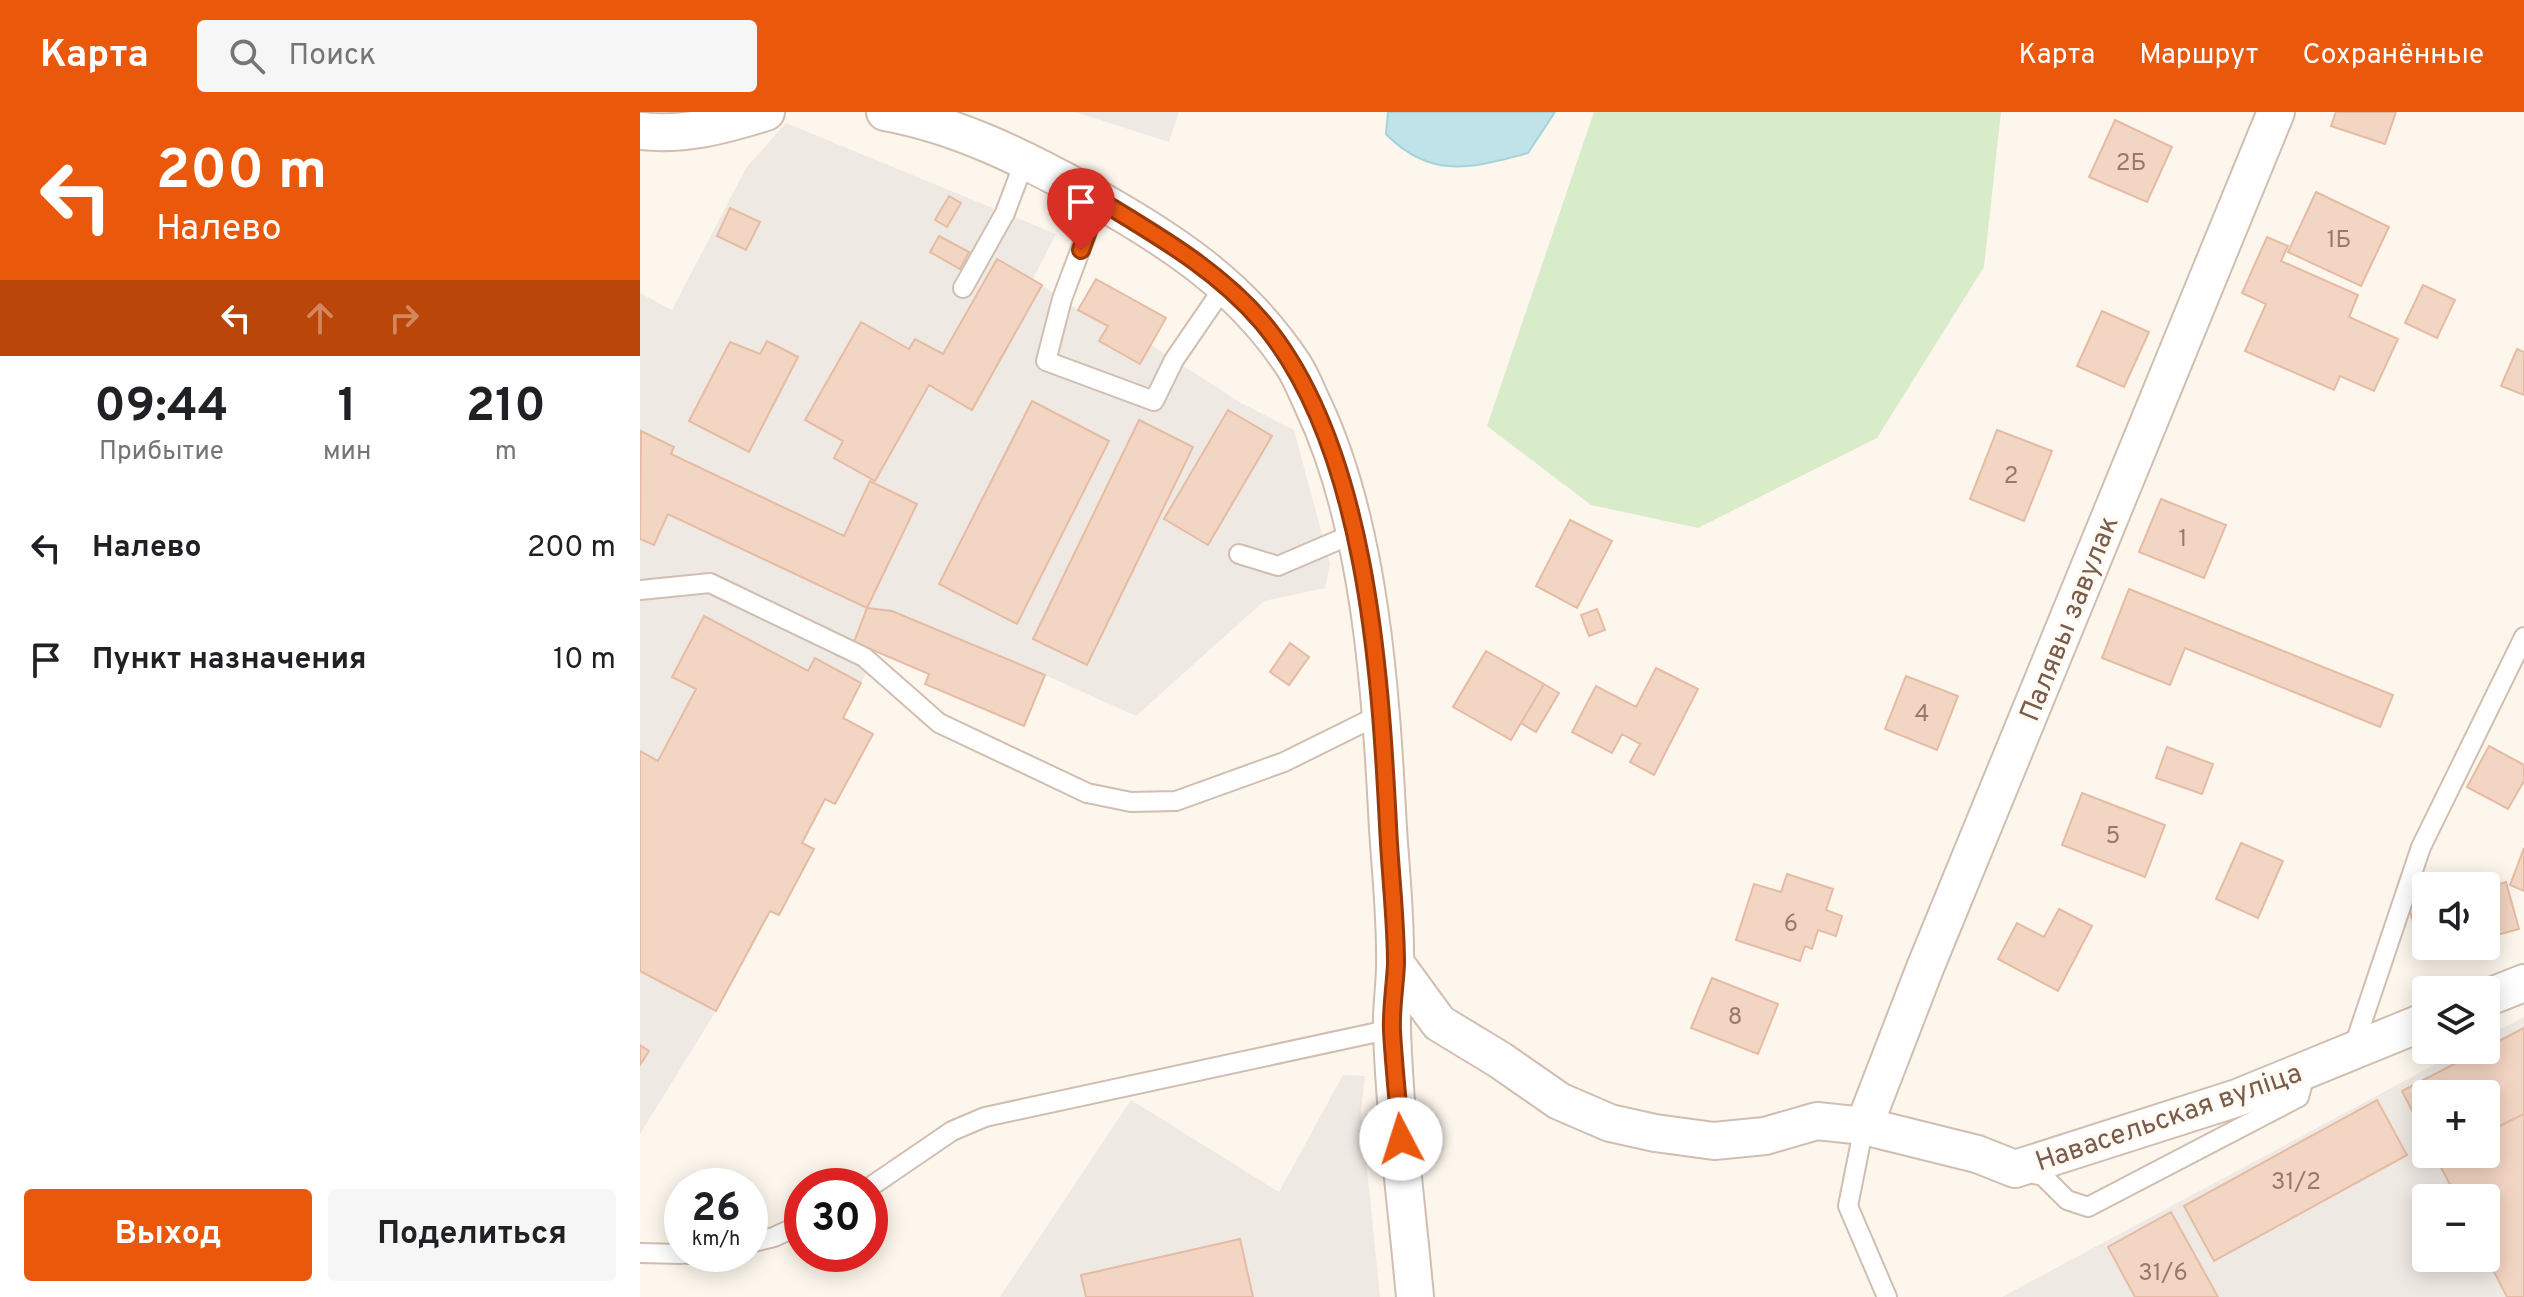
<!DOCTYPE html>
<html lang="ru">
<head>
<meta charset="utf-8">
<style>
	:root { --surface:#fff; --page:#f6f6f6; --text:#202124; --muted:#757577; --accent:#ea580c }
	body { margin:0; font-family:Overpass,sans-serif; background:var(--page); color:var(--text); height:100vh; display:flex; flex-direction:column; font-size:30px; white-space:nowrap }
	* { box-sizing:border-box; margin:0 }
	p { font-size:26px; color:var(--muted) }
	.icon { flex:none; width:44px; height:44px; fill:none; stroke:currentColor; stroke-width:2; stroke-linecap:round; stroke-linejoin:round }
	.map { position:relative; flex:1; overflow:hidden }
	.panel { display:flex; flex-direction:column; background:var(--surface); width:640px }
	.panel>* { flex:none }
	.top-card { background:#ea580c; color:#fff; overflow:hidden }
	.tools { position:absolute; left:1772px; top:760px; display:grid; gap:16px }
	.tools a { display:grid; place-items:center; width:88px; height:88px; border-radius:8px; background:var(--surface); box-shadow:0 4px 20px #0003; font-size:40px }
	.speed { position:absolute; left:24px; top:1056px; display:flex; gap:16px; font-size:40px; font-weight:700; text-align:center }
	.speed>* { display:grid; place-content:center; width:104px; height:104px; border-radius:50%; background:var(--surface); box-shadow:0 4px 20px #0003; line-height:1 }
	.speed small { font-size:20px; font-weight:400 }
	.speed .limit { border:12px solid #d22; background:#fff; color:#111 }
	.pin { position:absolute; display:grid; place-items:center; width:68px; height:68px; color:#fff; margin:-82px -34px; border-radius:50% 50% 50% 0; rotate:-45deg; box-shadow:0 0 8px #0007 }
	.pin .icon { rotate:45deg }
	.me { position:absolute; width:88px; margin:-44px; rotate:355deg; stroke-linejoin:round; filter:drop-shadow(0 0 6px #0008) }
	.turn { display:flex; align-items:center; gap:28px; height:168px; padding:0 24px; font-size:36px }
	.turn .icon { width:104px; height:104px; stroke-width:2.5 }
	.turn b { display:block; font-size:56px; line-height:68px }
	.lanes { display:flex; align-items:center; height:76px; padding:0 24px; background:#0003; justify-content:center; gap:40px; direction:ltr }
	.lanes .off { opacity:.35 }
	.eta { display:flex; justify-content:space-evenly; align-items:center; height:136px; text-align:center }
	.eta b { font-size:48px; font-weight:700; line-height:56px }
	.action { display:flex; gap:16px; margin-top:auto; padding:16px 24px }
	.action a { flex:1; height:92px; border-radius:8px; background:var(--accent); color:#fff; font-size:32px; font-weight:700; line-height:92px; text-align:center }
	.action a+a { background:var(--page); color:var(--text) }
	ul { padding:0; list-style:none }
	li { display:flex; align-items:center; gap:24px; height:112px; padding:0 24px }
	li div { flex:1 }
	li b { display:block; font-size:30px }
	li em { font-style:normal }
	header { display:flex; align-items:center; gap:48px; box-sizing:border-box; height:112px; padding:0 40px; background:var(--accent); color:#fff }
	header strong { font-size:38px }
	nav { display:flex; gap:44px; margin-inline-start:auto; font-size:28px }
	.search { width:560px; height:72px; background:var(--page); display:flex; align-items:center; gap:20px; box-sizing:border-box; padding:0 28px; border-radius:8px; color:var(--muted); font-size:30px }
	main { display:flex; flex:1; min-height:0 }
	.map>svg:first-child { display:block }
</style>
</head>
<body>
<header>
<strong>Карта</strong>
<div class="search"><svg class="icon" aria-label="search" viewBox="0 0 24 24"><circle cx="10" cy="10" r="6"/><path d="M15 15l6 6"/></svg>Поиск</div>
<nav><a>Карта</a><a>Маршрут</a><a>Сохранённые</a></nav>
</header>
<main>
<section class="panel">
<div class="top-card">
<div class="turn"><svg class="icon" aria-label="left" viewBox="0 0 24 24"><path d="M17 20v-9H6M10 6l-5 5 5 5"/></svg><div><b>200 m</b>Налево</div></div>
<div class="lanes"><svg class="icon" aria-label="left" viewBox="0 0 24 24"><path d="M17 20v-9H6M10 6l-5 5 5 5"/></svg><svg class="icon off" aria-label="ahead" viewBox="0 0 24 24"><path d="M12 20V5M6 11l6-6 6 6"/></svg><svg class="icon off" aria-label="right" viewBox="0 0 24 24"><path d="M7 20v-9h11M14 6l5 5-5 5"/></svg></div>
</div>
<div class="eta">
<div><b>09:44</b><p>Прибытие</p></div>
<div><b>1</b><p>мин</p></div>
<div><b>210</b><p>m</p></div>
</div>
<ul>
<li><svg class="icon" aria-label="left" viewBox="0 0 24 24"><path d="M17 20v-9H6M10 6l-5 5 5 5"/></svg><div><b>Налево</b></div><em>200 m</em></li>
<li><svg class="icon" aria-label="arrive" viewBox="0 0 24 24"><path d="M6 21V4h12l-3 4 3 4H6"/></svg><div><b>Пункт назначения</b></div><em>10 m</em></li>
</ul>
<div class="action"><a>Выход</a><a>Поделиться</a></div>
</section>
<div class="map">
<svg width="1884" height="1185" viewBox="0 0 1884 1185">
	<rect width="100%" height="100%" fill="#fdf6ec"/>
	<path fill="#efe9e4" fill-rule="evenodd" d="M435 0H539L529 30Z
		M146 11 416 122 393 167 438 198 456 167 526 206 511 233 601 291 654 318 690 452 685 476 624 489 496 604 405 563 384 614 285 572 289 562 237 540 203 606 233 622 195 692 185 688 162 731 174 737 139 803 129 799 76 899 0 1022V181L32 198 106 56Z
		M1884 905V1185H1362L1822 938H1846V925ZM1786 982H1846V1042H1786ZM1786 1086H1846V1146H1786Z
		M703 963 725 964 721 999 740 1185H360L491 988 639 1080Z"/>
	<path fill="#d8ecc9" d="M954 0H1361L1344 155 1237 326 1058 416 951 393 847 314Z"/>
	<path fill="#bfe3e8" stroke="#a5d3da" stroke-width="2" d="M748 0H915L888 41C832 56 791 68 746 22Z"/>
	<path fill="#f3d5c3" stroke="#e6bba3" stroke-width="2" d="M1696 0H1756L1745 32 1691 14Z
		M1475 8 1532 35 1507 90 1449 65Z
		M1676 80 1749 115 1721 174 1648 140Z
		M309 84 321 91 307 115 295 108Z
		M90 96 120 110 106 138 77 124Z
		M299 124 329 140 320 157 290 140Z
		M1627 125 1648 134 1641 149 1718 183 1709 205 1758 227 1734 279 1700 264 1694 278 1605 239 1626 192 1602 181Z
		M357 147 402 173 332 298 289 273 235 369 194 346 203 329 165 308 221 210 269 237 275 227 303 242Z
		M456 167 526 206 500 252 459 229 468 214 438 198Z
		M1783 173 1815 188 1797 226 1765 211Z
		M1462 199 1509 220 1484 275 1437 254Z
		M127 229 158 245 109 340 49 309 90 230 120 242Z
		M1877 237 1884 240V283L1861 274Z
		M392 289 469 329 377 512 299 472Z
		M588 298 632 324 568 433 524 407Z
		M499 308 553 335 447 553 393 527Z
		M1357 318 1412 339 1384 409 1330 387Z
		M1 319 34 335 31 342 204 424 230 369 277 392 227 496 28 402 14 433 0 427Z
		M1521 387 1586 413 1564 466 1499 440Z
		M930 408 972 429 937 496 896 474Z
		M1489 477 1753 583 1740 615 1545 536 1530 573 1462 546Z
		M227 496 252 499 405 563 384 614 285 572 289 562 214 530Z
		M957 497 965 518 949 524 941 503Z
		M64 504 168 559 175 546 221 571 203 606 233 622 195 692 185 687 162 731 174 737 139 803 130 799 76 899 0 859V639L18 649 56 577 32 565Z
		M650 531 669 545 649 573 630 560Z
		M846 539 904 572 871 628 813 595Z
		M1016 556 1058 577 1014 663 990 650 1000 632 982 622 972 641 932 620 956 574 996 595Z
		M1266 564 1318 584 1297 638 1245 617Z
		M904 572 919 581 896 620 881 611Z
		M1849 634 1884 653V669L1868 697 1827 675Z
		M1527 635 1573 652 1562 682 1516 666Z
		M1442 681 1525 713 1505 765 1422 733Z
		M1601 731 1643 749 1618 806 1576 787Z
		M1884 736V779L1870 773Z
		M1147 762 1193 777 1186 798 1202 804 1196 824 1178 818 1172 837 1165 834 1160 849 1096 828 1114 772 1141 780Z
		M1866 770 1879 817 1846 826V776Z
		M1786 792V834H1817L1782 843 1769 796Z
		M1419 797 1452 814 1418 879 1358 847 1377 811 1404 825Z
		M1072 866 1138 892 1118 942 1051 916Z
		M1884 916V1002L1846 1021V982H1786V1026L1762 979Z
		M0 933 9 939 0 953Z
		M1737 988 1767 1043 1574 1149 1544 1094Z
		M1884 1002V1185H1867L1846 1144V1086H1817L1796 1046 1805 1042H1846V1021Z
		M1531 1100 1578 1185H1495L1468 1135Z
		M600 1127 613 1185H446L441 1163Z"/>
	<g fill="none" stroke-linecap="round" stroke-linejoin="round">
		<g stroke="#d1beb0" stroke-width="22">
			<path id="lane" d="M459 88 422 187 406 249 514 289 534 248 586 172
				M323 176 365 101 385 48
				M599 442 638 454 715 421
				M0 478 70 471 224 545 299 611 447 681 491 690 536 689 644 650 741 602
				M1713 937 1781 735 1884 525
				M1224 1014 1208 1094 1247 1185
				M1382 1059 1403 1064 1427 1088 1448 1095 1659 985 1666 959
				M230 1075 312 1019 345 1005 752 917
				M110 1131 134 1125 162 1112
				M0 1141 42 1142
				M47 1142H69"/>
		</g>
		<g stroke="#d1beb0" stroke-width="40">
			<path id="street" d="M245 0C317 13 381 45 445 80 528 126 601 173 654 254 661 265 667 280 673 293 731 416 741 582 748 717 751 762 756 808 755 854 755 875 751 897 752 919 755 1007 767 1097 775 1185
				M0 19C44 24 85 13 126 0
				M756 852 799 911 860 948 919 989 970 1011 1015 1021 1074 1029 1125 1024 1177 1009 1224 1014 1337 1042 1375 1057 1597 986 1786 909
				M1846 886 1884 871
				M1224 1014 1285 856 1636 0"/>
		</g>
		<use href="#lane" stroke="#fff" stroke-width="18"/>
		<use href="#street" stroke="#fff" stroke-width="36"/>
	</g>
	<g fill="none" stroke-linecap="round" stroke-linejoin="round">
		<g stroke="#983908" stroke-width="20">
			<path id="route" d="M441 138 459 88C518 124 578 158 623 211 726 335 740 557 748 713 750 760 756 806 756 852 755 874 751 897 752 919 754 955 758 991 761 1027"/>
		</g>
		<use href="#route" stroke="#ea580c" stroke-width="14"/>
	</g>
	<g text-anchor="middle" stroke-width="7" stroke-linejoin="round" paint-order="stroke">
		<g font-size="24" fill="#987a6a">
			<text x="1491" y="58">2Б</text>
			<text x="1699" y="135">1Б</text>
			<text x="1371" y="371">2</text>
			<text x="1543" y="434">1</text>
			<text x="1282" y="609">4</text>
			<text x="1473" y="731">5</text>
			<text x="1151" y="819">6</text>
			<text x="1095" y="912">8</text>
			<text x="1656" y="1077">31/2</text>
			<text x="1523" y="1168">31/6</text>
		</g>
		<g font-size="28" fill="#7a5c4d" stroke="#fffaf3">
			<text transform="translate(1428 506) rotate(-68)" y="10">Палявы завулак</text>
			<text transform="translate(1528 1004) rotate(-19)" y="10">Навасельская вуліца</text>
		</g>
	</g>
</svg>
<div class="tools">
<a><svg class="icon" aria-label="sound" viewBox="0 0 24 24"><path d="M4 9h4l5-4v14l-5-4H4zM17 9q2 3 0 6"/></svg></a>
<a><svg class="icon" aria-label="layers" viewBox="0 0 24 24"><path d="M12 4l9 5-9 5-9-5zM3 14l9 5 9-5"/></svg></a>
<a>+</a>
<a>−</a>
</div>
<div class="speed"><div>26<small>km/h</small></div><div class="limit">30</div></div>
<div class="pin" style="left:441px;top:138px;background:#d93025"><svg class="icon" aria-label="arrive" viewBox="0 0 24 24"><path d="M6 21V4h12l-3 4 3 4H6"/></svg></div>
<svg class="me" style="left:761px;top:1027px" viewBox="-20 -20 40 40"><circle r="19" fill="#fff"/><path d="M0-13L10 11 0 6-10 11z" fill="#ea580c"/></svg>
</div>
</main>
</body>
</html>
